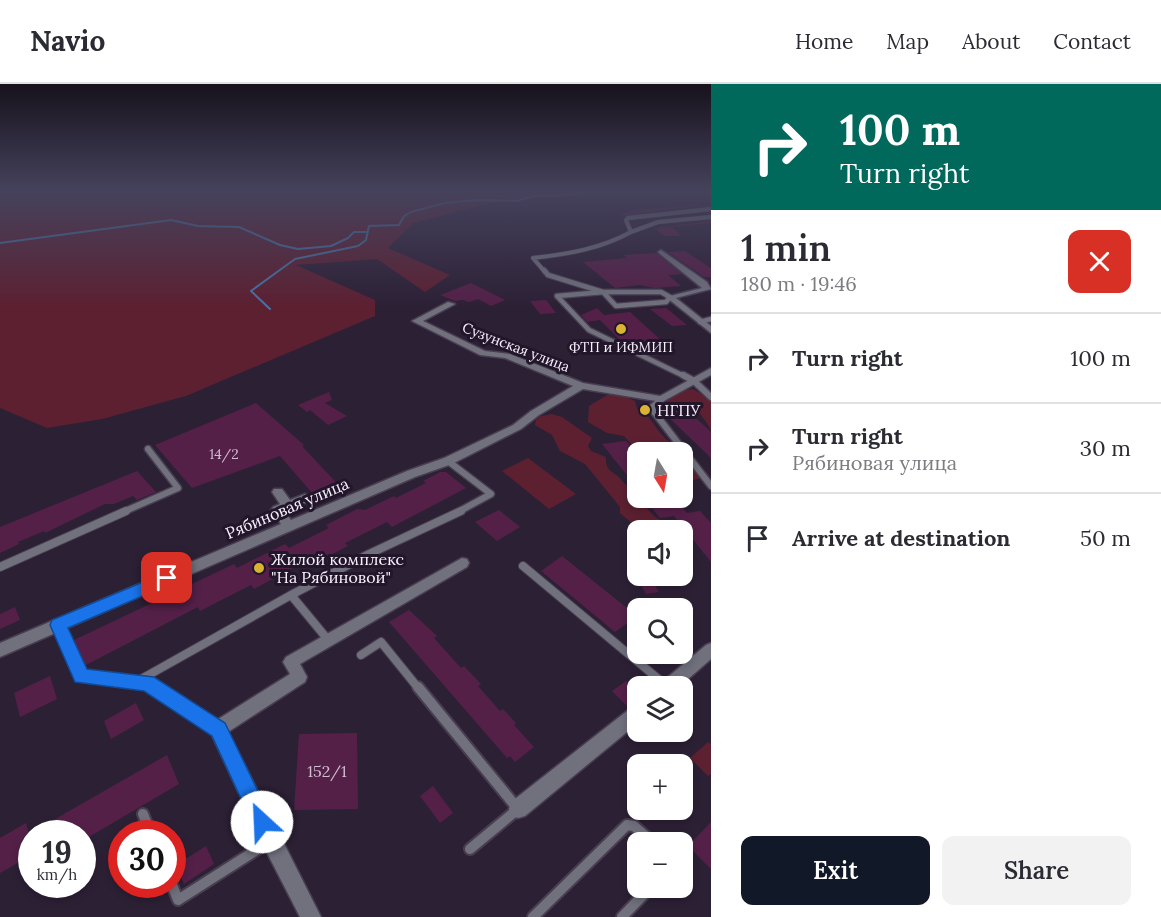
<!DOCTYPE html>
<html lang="en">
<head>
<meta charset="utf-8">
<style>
	:root { --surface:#fff; --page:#f2f2f3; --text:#2b2b33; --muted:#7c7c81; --line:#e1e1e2; --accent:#111827 }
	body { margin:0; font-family:Lora,serif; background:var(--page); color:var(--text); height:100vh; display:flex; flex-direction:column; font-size:22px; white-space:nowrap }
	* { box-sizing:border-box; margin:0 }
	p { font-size:20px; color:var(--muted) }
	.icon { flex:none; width:33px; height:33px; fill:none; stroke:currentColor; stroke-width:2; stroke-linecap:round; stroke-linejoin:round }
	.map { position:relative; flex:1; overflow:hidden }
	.sheet { display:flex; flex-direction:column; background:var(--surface); width:450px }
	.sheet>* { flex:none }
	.hud { background:#00695c; color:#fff; overflow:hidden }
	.needle { width:39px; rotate:169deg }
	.buttons { position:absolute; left:627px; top:358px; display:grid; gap:12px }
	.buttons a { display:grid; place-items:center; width:66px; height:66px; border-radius:12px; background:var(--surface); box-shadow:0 3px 9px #0003; font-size:30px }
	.speed { position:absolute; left:18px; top:736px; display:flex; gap:12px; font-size:30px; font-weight:700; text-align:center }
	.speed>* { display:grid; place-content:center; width:78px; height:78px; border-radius:50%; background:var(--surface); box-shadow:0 3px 9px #0003; line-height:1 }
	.speed small { font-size:15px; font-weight:400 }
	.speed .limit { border:9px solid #d22; background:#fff; color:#111 }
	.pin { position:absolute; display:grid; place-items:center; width:51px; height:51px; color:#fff; margin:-26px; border-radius:12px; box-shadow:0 3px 9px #0006 }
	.me { position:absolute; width:66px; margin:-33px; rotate:335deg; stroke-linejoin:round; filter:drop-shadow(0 0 4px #0008) }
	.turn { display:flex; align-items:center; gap:21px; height:126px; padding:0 30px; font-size:27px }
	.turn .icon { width:78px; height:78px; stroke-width:2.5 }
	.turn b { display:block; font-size:42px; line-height:51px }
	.round { display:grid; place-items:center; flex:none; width:63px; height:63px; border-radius:12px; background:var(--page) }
	.headline { display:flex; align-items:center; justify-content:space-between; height:102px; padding:0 30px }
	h1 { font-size:36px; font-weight:600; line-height:45px }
	.primary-button { display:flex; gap:12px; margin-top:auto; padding:12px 30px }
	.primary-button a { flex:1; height:69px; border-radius:12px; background:var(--accent); color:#fff; font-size:24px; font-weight:600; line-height:69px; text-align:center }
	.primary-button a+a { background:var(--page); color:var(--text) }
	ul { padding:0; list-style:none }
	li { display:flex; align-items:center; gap:18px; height:90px; padding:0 30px; border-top:2px solid var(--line) }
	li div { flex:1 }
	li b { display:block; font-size:22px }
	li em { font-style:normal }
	header { display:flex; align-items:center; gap:36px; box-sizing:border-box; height:84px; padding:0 30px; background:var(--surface); border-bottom:2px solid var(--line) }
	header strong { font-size:28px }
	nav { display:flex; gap:33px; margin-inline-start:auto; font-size:21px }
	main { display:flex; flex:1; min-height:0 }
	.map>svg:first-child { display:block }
</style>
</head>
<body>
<header>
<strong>Navio</strong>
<nav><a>Home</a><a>Map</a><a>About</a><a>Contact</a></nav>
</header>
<main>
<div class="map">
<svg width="711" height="833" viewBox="0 0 711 833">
	<rect width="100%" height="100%" fill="#2c2035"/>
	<path fill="#5c2031" d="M0 107H594L487 120 413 139 388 164 450 191 425 208 377 175 296 181 375 216V232L186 312 102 335 47 344 0 324Z
		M693 305 711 316V346C694 318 691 320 659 317L656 313 661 310Z
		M607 311H622L635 317 637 325C650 330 653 341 662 351 676 366 695 376 709 391L689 398 688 414H683L682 369H639L624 352 607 349 588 338 589 322Z
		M552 330 562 333 592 354 588 362 591 367 606 373C605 383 609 387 618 392L654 432 662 437 666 436 676 447H641L620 429V423L585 380 560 367 552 351 535 341 536 336 541 332Z
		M528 374 576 410 549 425 502 387Z
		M708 658 711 660V690L708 692 690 674Z"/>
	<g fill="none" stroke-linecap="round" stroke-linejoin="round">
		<path stroke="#4773a7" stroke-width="2" d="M0 159 171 136 198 142 239 143 280 161 298 165 331 162 348 154 354 148H367
			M270 225 251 207 295 175 358 162 366 156 369 142 399 141 404 132 411 128 445 119 476 116 517 117 533 112H557L592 107"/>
	</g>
	<path fill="#542048" d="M711 120 624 132 620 130 635 126Z
		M711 137V139L672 143 682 152H664L654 144Z
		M685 167 711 184V193H704L668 168Z
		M656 169 682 190 668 191 681 202 654 204 640 201 615 204 583 178 627 174 623 171Z
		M471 199 505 216 491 222 478 215 469 218 463 216 455 217 440 211Z
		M546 216 556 229 540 230 530 217Z
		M597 224 604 231 630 228 675 269 653 272 635 255 620 256 600 236 587 238 581 231Z
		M666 224 687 241 672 242 650 225Z
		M329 308 332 316 325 319 347 332 328 341 310 326 307 328 298 321Z
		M256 319 304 361 302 362 344 407 320 418 280 372 192 404 155 361Z
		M683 322 711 348V374L660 325Z
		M626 357 638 370V405L602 360Z
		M137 387 156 408 137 416 133 412 114 420H105L45 449 44 447 18 458 19 460 0 469V443Z
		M440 388H446L466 404 392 443 387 438 345 459 348 462 304 485 300 480 254 505 251 501 200 527 198 523 84 582 72 557 234 480 237 484 285 460 289 464 329 444 326 441 357 425 365 426 394 412 396 414 426 399 423 397Z
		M644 414H674L687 429 700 427 711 439V478L674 432 660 434Z
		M499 426 520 443 497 457 475 438Z
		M562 472 637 532 615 548 541 487Z
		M636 492H649L659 508 646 510Z
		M15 523 20 536 0 545V530Z
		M409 526 437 552 434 554 461 584 464 582 481 600 478 602 500 627 503 625 516 639 514 641 534 663 515 678 510 672 507 674 389 538Z
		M50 592 57 615 20 633 14 609Z
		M626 597 638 608V614L627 622 612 607Z
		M136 619 144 636 111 655 104 637Z
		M357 649 358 725 294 726 299 650Z
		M167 671 179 700 82 757V750H32V771L0 789V754L26 739 29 750Z
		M433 702 453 729 440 739 420 712Z
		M711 738V785L688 762Z
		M206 762 214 780 184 800 176 781Z"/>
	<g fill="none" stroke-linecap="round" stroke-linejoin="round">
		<g stroke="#493d51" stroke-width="5">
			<path id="lane-far4" d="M631 148 658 138 711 133
				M533 174 545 188
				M533 174C568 170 600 165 631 148L626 136 628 134 711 125"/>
		</g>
		<g stroke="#493d51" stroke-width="7">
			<path id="lane-far3" d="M544 186 548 191 603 208
				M603 208H661L670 213 666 218 616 222Z
				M603 208 557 212 589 246 686 293
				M700 238 711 235"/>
		</g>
		<g stroke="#493d51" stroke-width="9">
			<path id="lane-far2" d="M683 291 694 297 711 313
				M662 315 651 324 711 402
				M448 377 491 410 458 428
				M123 428 178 404 148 365"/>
		</g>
		<g stroke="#493d51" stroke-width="10">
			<path id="lane-far1" d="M523 482 668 603
				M0 483 126 427
				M291 511 369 470 461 427
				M58 541 82 592 148 599 157 605
				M361 571 381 558 419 605
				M136 598 291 511 329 557"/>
		</g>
		<g stroke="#493d51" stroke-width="14">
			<path id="lane" d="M154 603 218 645
				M418 603 518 725 470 765
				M143 730 151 750
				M172 801 178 816 269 758
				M533 833 627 741 634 742 653 759
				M622 833 650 804"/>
		</g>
		<g stroke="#493d51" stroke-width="3">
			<path id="street" d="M661 166 707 198 711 205 676 214 711 242V249L666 213 702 204 659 169 658 168Z
				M448 218 455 220 423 237 485 267 510 270 583 299 660 312 711 284V291L662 318 583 305 539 331 521 345 452 380 415 393 0 573V559L281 440 271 426 273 423 280 420 272 408 274 405H282L290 416 305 410 311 414 309 417 285 428 291 436 407 387 444 374 513 341 531 327 573 302 505 274 480 271 412 237Z
				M462 474 467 475 469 479 467 483 300 580 307 593 305 598 228 648 321 833H300L264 763 212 651 210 645 212 639 290 590 283 578 286 573Z
				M711 559V575L679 603H660L662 598 706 561Z
				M638 620V639L525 732 518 734 511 732 509 725 511 718 632 623Z"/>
		</g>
		<use href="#lane-far4" stroke="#70717d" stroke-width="4"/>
		<use href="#lane-far3" stroke="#70717d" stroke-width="4.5"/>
		<use href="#lane-far2" stroke="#70717d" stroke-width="6"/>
		<use href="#lane-far1" stroke="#70717d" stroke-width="8"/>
		<use href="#lane" stroke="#70717d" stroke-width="10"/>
		<use href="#street" fill="#70717d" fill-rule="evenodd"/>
	</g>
	<linearGradient id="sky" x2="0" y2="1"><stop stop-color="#18121d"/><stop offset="0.48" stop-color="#45425c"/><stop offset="1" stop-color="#45425c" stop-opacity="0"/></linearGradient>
	<rect width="711" height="223" fill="url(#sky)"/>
	<path fill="#1a73e8" stroke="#114b97" stroke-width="1.5" d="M167 488 173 490 175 494 173 499 68 544 87 585 154 593 225 639 273 738 270 745 262 748 255 745 212 652 144 607 75 598 50 541 52 536Z"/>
	<g fill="#dab333" stroke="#22162b" stroke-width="2">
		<circle cx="621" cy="245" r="6"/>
		<circle cx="645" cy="326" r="6"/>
		<circle cx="259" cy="484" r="6"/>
	</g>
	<g text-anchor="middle" stroke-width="6" stroke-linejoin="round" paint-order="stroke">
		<g font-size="14" fill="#f8f1fd" stroke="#22162b">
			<text transform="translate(516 263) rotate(21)" y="5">Сузунская улица</text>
		</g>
		<g font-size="14" fill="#f8f1fd" stroke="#22162b">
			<text x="621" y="268">ФТП и ИФМИП</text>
		</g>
		<g font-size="14" fill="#cfbdd0">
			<text x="224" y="375">14/2</text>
		</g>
		<g font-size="16" fill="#f8f1fd" stroke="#22162b" text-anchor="start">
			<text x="657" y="332">НГПУ</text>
			<text x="271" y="481">Жилой комплекс<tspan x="271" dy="18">"На Рябиновой"</tspan></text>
		</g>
		<g font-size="16" fill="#f8f1fd" stroke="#22162b">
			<text transform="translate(287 424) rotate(-23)" y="6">Рябиновая улица</text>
		</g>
		<g font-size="16" fill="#cfbdd0">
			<text x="327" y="693">152/1</text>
		</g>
	</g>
</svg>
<div class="buttons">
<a><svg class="needle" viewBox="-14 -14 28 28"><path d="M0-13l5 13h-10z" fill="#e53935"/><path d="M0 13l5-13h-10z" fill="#7c7c81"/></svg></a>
<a><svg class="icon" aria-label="sound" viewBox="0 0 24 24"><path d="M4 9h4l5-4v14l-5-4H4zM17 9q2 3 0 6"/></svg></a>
<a><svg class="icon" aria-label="search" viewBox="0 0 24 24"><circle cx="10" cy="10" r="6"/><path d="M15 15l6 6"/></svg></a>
<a><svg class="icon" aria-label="layers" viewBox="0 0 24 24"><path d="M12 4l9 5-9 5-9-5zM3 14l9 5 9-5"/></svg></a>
<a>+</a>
<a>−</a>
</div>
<div class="speed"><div>19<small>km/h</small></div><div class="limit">30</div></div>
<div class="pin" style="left:167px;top:494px;background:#d93025"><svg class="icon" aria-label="arrive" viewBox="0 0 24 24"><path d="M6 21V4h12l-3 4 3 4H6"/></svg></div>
<svg class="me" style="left:262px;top:738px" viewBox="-20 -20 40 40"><circle r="19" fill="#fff"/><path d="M0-13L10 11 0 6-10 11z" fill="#1a73e8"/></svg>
</div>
<section class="sheet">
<div class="hud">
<div class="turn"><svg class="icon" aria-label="right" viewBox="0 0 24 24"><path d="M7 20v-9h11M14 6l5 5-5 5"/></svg><div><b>100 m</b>Turn right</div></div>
</div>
<div class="headline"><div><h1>1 min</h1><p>180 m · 19:46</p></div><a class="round" style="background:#d93025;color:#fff"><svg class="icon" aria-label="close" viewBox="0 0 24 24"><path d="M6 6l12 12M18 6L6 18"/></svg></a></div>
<ul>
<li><svg class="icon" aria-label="right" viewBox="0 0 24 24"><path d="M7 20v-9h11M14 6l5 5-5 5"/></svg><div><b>Turn right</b></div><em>100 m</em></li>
<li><svg class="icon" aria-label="right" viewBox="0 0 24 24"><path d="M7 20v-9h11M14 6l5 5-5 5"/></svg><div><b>Turn right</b><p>Рябиновая улица</p></div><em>30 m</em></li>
<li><svg class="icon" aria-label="arrive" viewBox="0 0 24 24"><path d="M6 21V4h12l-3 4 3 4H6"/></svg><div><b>Arrive at destination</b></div><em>50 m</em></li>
</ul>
<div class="primary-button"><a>Exit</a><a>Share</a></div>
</section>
</main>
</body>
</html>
